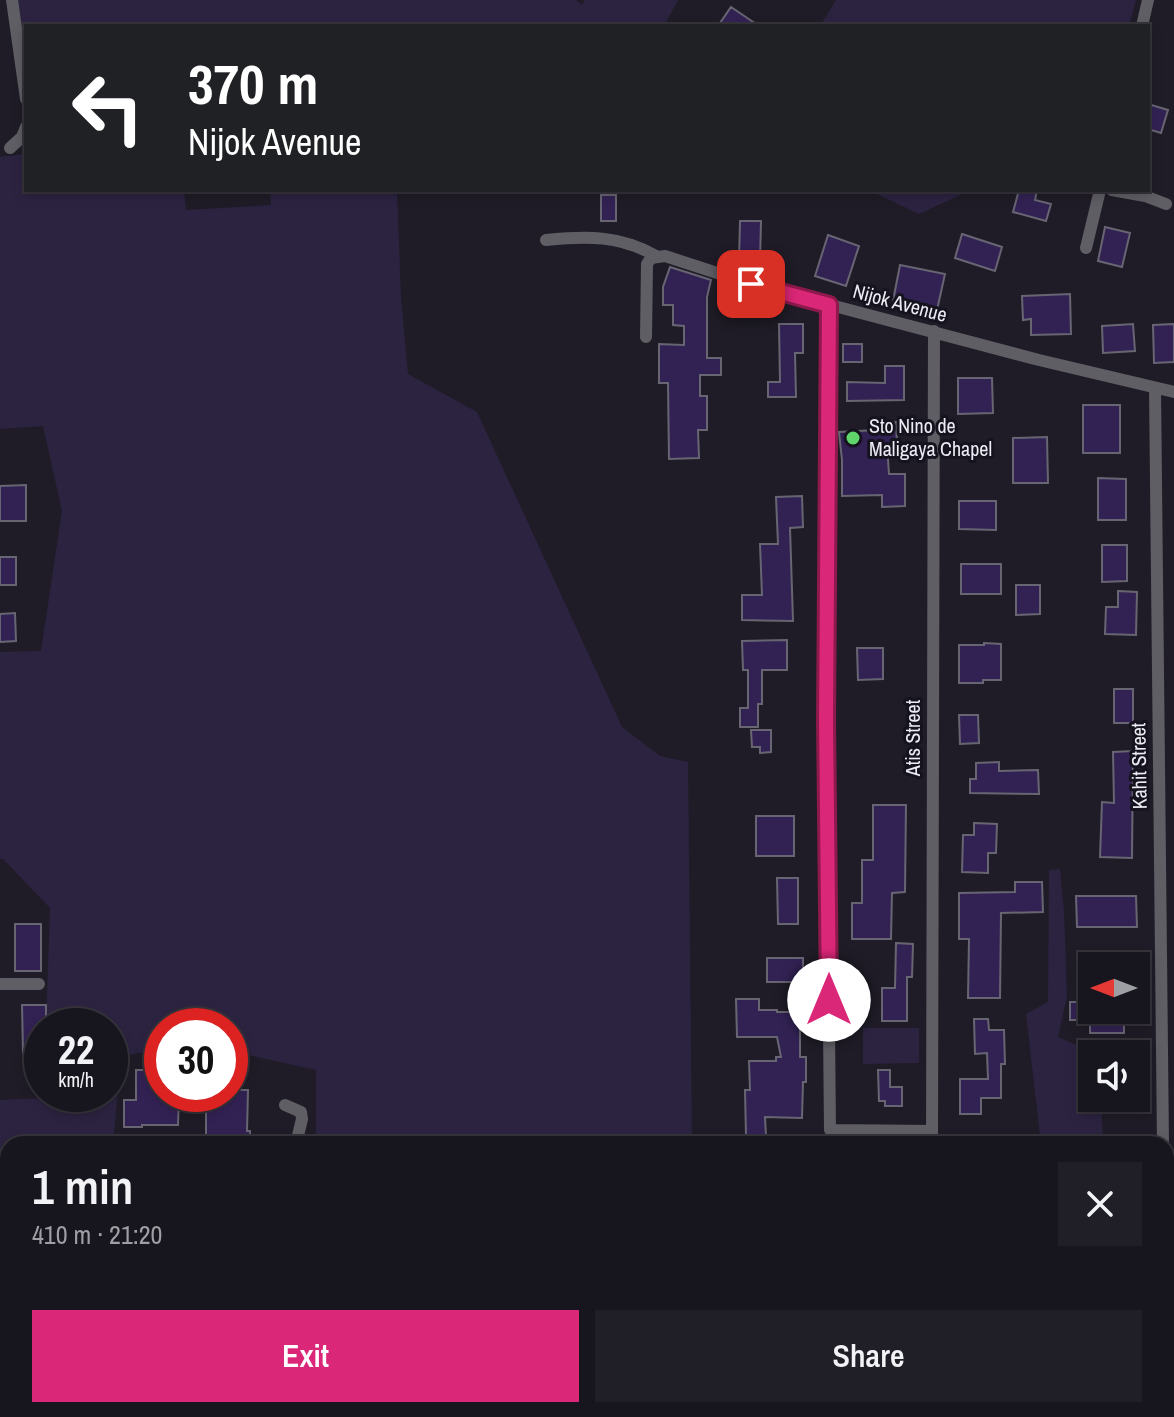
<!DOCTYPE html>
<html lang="en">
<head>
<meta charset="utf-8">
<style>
	:root { --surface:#17151d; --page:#201e26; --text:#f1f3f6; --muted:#9e9fa4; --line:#36343b; --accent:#db2777 }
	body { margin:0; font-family:"Archivo Narrow",sans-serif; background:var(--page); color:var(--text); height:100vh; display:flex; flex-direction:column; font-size:30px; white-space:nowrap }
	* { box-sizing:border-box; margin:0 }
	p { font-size:26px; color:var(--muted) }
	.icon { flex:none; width:44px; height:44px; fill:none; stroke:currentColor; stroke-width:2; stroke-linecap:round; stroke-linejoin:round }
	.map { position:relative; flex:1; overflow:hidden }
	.details { position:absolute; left:0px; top:1136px; width:1174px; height:282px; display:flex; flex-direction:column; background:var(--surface); border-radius:24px 24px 0 0; box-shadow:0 4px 12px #0003,0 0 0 2px var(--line) }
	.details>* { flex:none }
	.banner { position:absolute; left:24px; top:24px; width:1126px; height:168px; border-radius:0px; box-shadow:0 4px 12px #0003,0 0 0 2px var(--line); background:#202124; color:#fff; overflow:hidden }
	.needle { width:52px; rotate:270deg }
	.buttons { position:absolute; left:1078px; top:952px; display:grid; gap:16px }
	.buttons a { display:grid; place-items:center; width:72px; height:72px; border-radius:0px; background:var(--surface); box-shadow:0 4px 12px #0003,0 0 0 2px var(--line); font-size:40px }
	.speed { position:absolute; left:24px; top:1008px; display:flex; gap:16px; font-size:40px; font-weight:700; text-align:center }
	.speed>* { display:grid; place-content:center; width:104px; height:104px; border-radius:50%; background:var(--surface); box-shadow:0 4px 12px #0003,0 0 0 2px var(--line); line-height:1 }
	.speed small { font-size:20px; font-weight:400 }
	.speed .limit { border:12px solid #d22; background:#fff; color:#111 }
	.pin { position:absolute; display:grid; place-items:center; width:68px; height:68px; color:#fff; margin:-34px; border-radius:16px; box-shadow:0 4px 12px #0006 }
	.me { position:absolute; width:88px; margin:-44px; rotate:0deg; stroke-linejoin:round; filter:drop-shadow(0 0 6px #0008) }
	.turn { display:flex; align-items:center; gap:28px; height:168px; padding:0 32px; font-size:36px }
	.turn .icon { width:104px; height:104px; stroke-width:2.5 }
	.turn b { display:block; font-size:56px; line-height:68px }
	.round { display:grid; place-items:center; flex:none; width:84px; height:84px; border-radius:0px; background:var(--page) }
	.head { display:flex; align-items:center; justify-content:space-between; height:136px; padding:0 32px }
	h1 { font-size:48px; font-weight:600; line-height:60px }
	.cta { display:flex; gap:16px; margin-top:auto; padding:16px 32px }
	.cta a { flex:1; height:92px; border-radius:0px; background:var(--accent); color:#fff; font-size:32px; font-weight:600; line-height:92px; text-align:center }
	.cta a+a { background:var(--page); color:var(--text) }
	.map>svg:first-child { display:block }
</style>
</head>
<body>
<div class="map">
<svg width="1174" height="1417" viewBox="0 0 1174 1417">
	<rect width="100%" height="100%" fill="#1f1c27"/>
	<path fill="#2c2341" d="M12 0H576L582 5 585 0H678L664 26H26V93Z
		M836 0H1136L1129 26H820Z
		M26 154V190H184L186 210 271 205 270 190H397L401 298 408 374 477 412 622 727 660 756 688 762 692 1144H316V1070L230 1051V1026H162V1049L121 1056 113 1144H8V1264L0 1256V1100L45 1098V1094H110V1026H46L50 908 3 859H0V652L41 651 62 511 43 426 0 429V157Z
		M868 190H971L919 214Z
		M1060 869 1064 912 1067 996 1058 1037 1083 1048 1149 1047V1071H1136V1054H1092V1098H1101L1103 1143 1150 1140V1144H1041L1026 1014 1048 1002 1049 870Z
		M863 1028H919V1063L863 1064Z
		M1166 1379H1174V1413L1103 1412V1410H1166Z
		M24 1410H619L626 1417H14Z"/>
	<path fill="#322254" stroke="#686573" stroke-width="2" d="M731 7 759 26H718Z
		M1148 104 1168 110 1161 133 1148 129Z
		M1019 190H1037L1035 200 1051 204 1046 221 1013 212Z
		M601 195H616V221H601Z
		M740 221H761L760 261H739Z
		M1105 227 1130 233 1122 267 1098 261Z
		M962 234 1002 247 995 271 955 258Z
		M828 235 859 246 846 286 815 276Z
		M900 265 945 274 937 310 893 301Z
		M670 267 711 280 707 297V358H721V375H700V396H707V430H698L699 458 669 459 668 383H659V344L684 345V326L673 325V305H663V287Z
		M1070 294 1071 334 1031 335V319L1023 320 1022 296Z
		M779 324H803V353H795L796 397H768V382H780Z
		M1133 324 1135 351 1103 353 1102 326Z
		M1174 324V362L1154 363 1153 325Z
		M843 344H862V362H843Z
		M885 366H904V400L847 401V382L885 383Z
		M958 378H992L993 413 958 414Z
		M1083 405H1120V453H1083Z
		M896 422 897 444 887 445 889 474H905V506L882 507V495L842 496V460L839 432 877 430 879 423Z
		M1047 437 1048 483H1013V438Z
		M1098 478 1126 479V520H1098Z
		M26 485V521H0V486Z
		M802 496 803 527 790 528 793 621 742 620V595H762L760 544H778L776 497Z
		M959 501H996V530L959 529Z
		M1102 545H1127V581L1102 582Z
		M0 557H16V585H0Z
		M961 564H1001V594H961Z
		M1016 585H1040V614L1016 615Z
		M1118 591 1137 592 1136 635 1105 634 1106 607H1118Z
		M15 613 16 641 0 642V614Z
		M787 640V670H762V704H758V727H740V708H748V670H743L742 641Z
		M984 643 1001 644V680H983V683H959V645H984Z
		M857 648H883V679L858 680Z
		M1114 689H1133V723H1114Z
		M959 715H978L979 743 960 744Z
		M751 730H771V752L760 753V747H752Z
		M1133 751 1132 858 1100 857 1102 802 1114 803 1113 752Z
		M999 762V771L1038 770 1039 794 970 793V779H976V763Z
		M873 805H906L905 892 892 893 891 939H852V903H862V860H873Z
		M756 816H794V856H756Z
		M974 823 997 824 996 853H988V873L962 872 963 835H974Z
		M777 878H798V924H778Z
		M1015 882H1042L1043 912 1001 913 1000 998H968L969 939H959V893L1015 892Z
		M1076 896H1136L1137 927H1077Z
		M15 924H41V971H15Z
		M896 943 913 944 912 977H907V1021H882V988H895Z
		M767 958H803V982H767Z
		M736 999H759V1010H777V1012H800V1057H806V1082H803L802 1118 765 1117 766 1136H746L745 1090H750L749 1061H776V1057H781L777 1037H737Z
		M1070 1002H1087V1004H1092V1010H1124V1033H1090V1020H1070Z
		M22 1005H46V1026H42V1052L23 1053Z
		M974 1019H988L989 1030H1004L1005 1064H1001V1098H981V1114H960V1079H988L987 1053 975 1054Z
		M136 1070H162V1094H179L178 1125H142V1127H124V1100H136Z
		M878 1070H890V1087H902V1106H885V1101H879Z
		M230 1090H248L247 1131H250V1144H206V1094H230Z
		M1112 1098H1132V1111L1112 1110Z"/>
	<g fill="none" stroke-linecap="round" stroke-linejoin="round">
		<path stroke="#5f5e64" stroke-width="12" d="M12 0 26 99
			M1142 26 1148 0
			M10 148 22 137 26 127
			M1112 190 1145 196 1166 204
			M546 240C586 236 620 235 656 256
			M1086 248 1100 190
			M829 305 826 719 830 1130 932 1131
			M646 337 647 264 651 258 665 256 751 284 1039 360 1174 392
			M1155 388 1163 1144
			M0 984H39
			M285 1105 301 1112 302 1119 296 1144
			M932 1144 934 331
			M1166 1309H1174
			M0 1380 8 1379
			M638 1410 645 1417
			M1085 1410V1417"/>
		<path stroke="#84828c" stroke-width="18" d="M1166 1220H1174
			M688 1417 693 1410"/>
	</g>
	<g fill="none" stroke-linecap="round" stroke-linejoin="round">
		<g stroke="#8e194d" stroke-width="20">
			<path id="route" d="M751 284 829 305 826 719 829 1000"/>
		</g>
		<use href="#route" stroke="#db2777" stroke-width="14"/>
	</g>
	<circle fill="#60d56b" stroke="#15131e" stroke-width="3" cx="853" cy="438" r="8"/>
	<g text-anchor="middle" stroke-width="6" stroke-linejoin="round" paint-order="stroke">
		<g font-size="20" fill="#edecf4" stroke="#15131e">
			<text transform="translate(900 303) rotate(15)" y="7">Nijok Avenue</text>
			<text transform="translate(913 738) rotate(-90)" y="7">Atis Street</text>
			<text transform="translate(1139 766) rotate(-91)" y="7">Kahit Street</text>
		</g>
		<g font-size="20" fill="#edecf4" stroke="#15131e" text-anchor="start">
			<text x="869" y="433">Sto Nino de<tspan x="869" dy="23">Maligaya Chapel</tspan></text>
		</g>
	</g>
</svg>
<div class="buttons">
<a><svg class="needle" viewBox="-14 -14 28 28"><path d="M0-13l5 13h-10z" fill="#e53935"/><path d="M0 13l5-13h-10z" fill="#9e9fa4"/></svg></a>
<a><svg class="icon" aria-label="sound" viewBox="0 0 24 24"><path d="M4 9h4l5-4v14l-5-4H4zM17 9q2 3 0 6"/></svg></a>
</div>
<div class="speed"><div>22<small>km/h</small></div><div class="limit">30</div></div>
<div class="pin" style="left:751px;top:284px;background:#d93025"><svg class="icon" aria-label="arrive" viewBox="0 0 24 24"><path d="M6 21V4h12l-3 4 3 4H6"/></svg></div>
<svg class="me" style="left:829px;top:1000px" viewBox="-20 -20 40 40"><circle r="19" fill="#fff"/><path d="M0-13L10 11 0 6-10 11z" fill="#db2777"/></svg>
<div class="banner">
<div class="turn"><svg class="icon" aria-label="left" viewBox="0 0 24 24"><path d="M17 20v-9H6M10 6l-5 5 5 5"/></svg><div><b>370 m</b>Nijok Avenue</div></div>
</div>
<section class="details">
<div class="head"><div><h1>1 min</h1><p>410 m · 21:20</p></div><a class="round"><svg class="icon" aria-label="close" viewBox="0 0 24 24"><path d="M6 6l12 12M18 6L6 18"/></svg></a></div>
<div class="cta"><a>Exit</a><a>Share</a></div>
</section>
</div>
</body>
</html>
